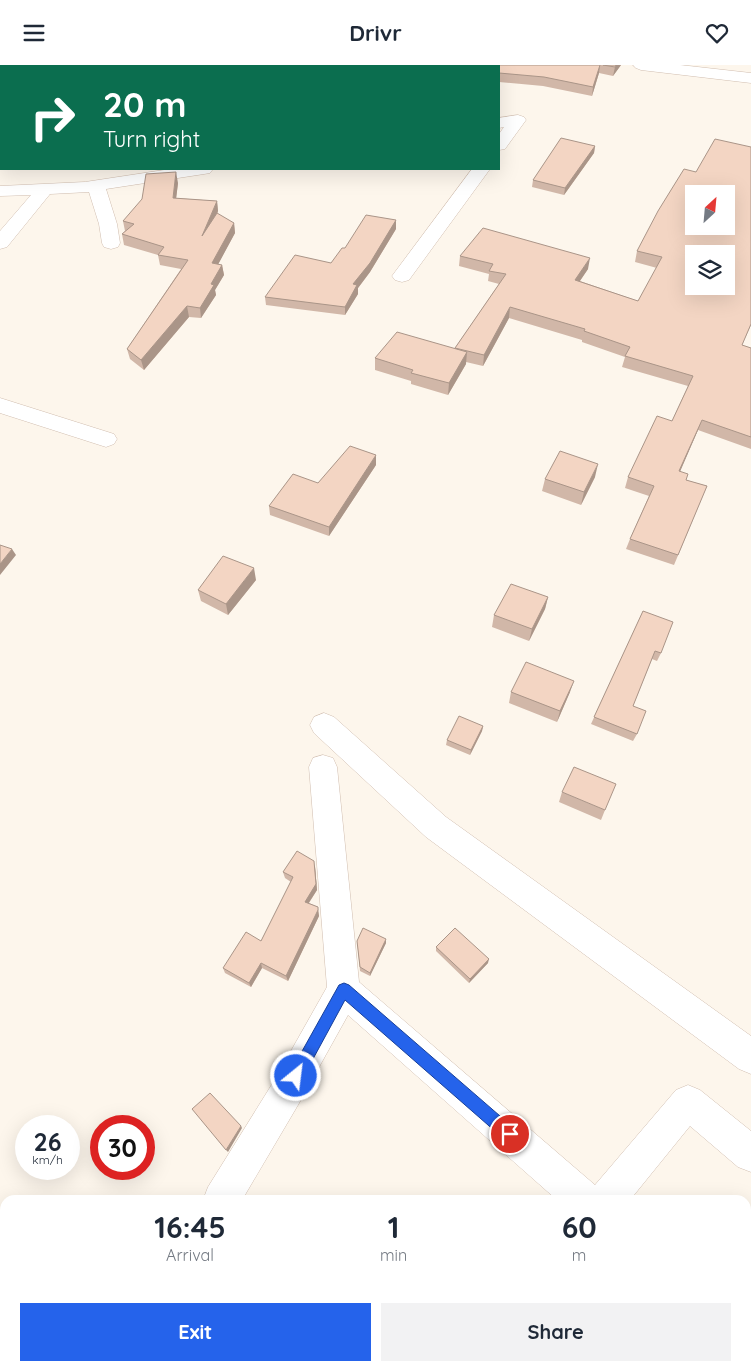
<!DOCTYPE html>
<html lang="en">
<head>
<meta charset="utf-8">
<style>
	:root { --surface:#fff; --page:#f2f2f3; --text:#1f2937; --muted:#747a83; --accent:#2563eb }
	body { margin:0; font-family:Quicksand,sans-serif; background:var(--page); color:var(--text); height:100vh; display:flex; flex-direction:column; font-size:19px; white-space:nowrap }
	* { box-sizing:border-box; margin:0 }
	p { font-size:16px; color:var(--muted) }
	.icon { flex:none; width:28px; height:28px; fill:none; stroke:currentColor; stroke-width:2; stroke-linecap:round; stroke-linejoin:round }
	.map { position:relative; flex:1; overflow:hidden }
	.side { position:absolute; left:0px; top:1130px; width:751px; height:176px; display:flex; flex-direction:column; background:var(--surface); border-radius:15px 15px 0 0; box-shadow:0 5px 20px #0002 }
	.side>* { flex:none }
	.guide { position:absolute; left:0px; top:0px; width:500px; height:105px; box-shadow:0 5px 20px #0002; background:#0b6e4f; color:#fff; overflow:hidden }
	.needle { width:32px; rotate:26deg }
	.buttons { position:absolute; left:685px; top:120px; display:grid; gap:10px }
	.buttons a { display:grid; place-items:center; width:50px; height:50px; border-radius:0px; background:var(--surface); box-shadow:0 5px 20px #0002; font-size:25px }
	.speed { position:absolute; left:15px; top:1050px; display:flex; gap:10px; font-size:25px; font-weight:700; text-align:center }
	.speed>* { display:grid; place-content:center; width:65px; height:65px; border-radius:50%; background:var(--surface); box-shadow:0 5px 20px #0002; line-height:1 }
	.speed small { font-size:12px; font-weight:400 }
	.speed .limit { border:8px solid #d22; background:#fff; color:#111 }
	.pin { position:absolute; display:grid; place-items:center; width:42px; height:42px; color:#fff; margin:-21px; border:2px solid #fff; border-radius:50%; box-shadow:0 1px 5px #0007 }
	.me { position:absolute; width:55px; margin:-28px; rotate:29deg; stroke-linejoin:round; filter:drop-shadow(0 0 4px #0008) }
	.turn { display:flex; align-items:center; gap:18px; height:105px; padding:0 20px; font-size:22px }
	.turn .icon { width:65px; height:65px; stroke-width:2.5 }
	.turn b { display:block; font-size:35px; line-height:42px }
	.eta { display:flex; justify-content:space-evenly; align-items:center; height:85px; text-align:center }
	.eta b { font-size:30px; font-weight:700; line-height:35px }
	.action { display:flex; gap:10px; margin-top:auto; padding:10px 20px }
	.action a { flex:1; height:58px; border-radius:0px; background:var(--accent); color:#fff; font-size:20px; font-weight:700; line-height:58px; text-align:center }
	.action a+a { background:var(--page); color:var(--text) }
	header { display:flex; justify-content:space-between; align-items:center; height:65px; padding:0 20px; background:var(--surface); font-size:22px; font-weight:700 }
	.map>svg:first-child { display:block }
</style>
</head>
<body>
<header><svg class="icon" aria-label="menu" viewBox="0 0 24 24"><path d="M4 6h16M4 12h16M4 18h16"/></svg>Drivr<svg class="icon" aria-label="heart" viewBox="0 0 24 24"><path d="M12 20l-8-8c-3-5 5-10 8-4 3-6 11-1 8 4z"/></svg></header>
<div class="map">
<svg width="751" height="1306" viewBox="0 0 751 1306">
	<rect width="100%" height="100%" fill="#fdf6ec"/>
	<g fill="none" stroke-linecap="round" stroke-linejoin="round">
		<g stroke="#d1beb0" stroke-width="1">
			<path id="minor" d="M633 0H680L751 8V18L641 5 636 3Z
				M518 50 524 52 526 55 505 84 499 85V69L504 62 499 63V53Z
				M171 104H213L210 108 204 109 106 124 117 159 120 178 118 182 111 184 104 182 102 178 99 159 89 127 50 129 7 182 0 184V166L31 130 0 131V121L85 117Z
				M472 104H490L409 215 402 217 395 215 392 211 395 207Z
				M0 333 114 369 117 374 114 379 106 382 0 348Z
				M324 648 334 652 446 752 751 971V1009L739 1004 426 772 314 668 310 660 314 652Z
				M323 690 333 693 337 702 359 917 595 1120 676 1025 688 1020 700 1025 751 1066V1107L738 1102 690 1061 630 1135H557L348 950 298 1040 242 1135H203L208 1122 274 1016 327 922 309 702 313 693Z
				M95 1301H136L134 1306H93Z"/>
		</g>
		<use href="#minor" fill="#fff" fill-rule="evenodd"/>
	</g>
	<path fill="#d1b7a8" d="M392 0H621L613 11 599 8 592 31 543 21 499 17V1Z
		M595 81 594 88 564 130 532 122 533 115Z
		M751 82V260L742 280 751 283V384L698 365 680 406 686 415 707 421 674 500 626 484 630 474 649 431 625 423 628 412 672 356 688 321 622 302 625 292 582 277V275L509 253 483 301 466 297V299L448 330 411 319V316L375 305V293L455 283 499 219 488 216 489 209 459 201 460 191 588 204 580 216 638 236 657 203 635 197 637 186 696 107Z
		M178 118 176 133 217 136 218 146 217 149 234 158 235 168 218 199 222 200 224 210 215 225 216 230 201 253 189 252 144 305 130 294 127 284 181 204 160 200 158 190 124 180 122 169 125 166 123 156Z
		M396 164 370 207 358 223V229L345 250 266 240 265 232 331 198 345 183Z
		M376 400 329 471 270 450 269 441 318 418Z
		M595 412 581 440 542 426 545 414Z
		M256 515 228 550 201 536 198 525Z
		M548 532 545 544 529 576 492 562 494 550Z
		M643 546 661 588 657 596 652 594 633 641 637 669 633 676 591 659Z
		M511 627H570L557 657 509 638Z
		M483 661 482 666 470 690 446 680 447 675Z
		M562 727 605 745 601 755 559 737Z
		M315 802 317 825 309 838 318 842 319 851 288 916 262 903 251 922 225 908 223 903 261 876 291 817 285 813 283 807Z
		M357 876 386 878 370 911 360 906Z
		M436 882 488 898 469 918 436 886Z
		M599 1301H638L635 1306H604Z"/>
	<path fill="#aa9588" d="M343 0H351L350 1H343Z
		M600 0 599 8 592 31 593 22Z
		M616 0H621L613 11 615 2Z
		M595 81 594 88 564 130 565 123Z
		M176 107 178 118 175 143 173 133Z
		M217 136 218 146 204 181 202 171Z
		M396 155V164L370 207 358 223V229L345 250V242L353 219Z
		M234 158 235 168 213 209 212 198Z
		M590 193 588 204 573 226 575 215Z
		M222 200 224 210 215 225 216 230 201 253 200 243 211 219Z
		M187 241 189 252 144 305 141 295Z
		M510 242 509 253 483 301 484 290Z
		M467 287 466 299 448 330 449 318Z
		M702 355 698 365 676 416 679 406Z
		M376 390V400L329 471V462Z
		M598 399 595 412 581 440 584 427Z
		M12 484 16 490 0 510V499Z
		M254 503 256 515 228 550 226 539Z
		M548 532 545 544 529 576 532 564Z
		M574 616 570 627 557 657 560 646Z
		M483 661 482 666 470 690 471 685Z
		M315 802 317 825 306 842 305 837Z
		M318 845 319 851 288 916 286 911Z
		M386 874V878L370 911V908Z
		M489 894 488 898 469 918 470 914Z
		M261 898 262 903 251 922 249 918Z
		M241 1061 242 1063 228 1087 226 1085Z"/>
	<path fill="#f3d5c3" stroke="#aa9588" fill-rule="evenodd" d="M301 0H340L339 1H300Z
		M392 0H600L593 22 544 12 499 8V1H391Z
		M603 0H616L615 2Z
		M561 73 595 81 565 123 533 115Z
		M715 74 751 82V259L742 280 751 283V372L702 355 679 406 688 409 686 415 707 421 678 490 630 474 654 421 628 412 657 351 672 356 693 311 625 291 630 282 584 266 585 264 510 242 484 290 455 283 506 209 489 206 493 199 460 191 483 163 590 193 575 215 638 236 662 192 637 186 658 146 684 104 696 107ZM694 129H726V161H694ZM694 189H726V221H694Z
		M176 107 173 133 217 136 202 171 217 148 234 158 212 198 222 200 211 219 214 220 200 243 187 241 141 295 127 284 188 195 158 190 164 182 122 169 134 159 123 156 142 134 146 109Z
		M366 150 396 155 370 198 353 219 357 220 345 242 265 232 295 190 331 198 342 183H345Z
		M397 267 467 287 449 318 411 308 413 305 375 293Z
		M350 381 376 390 329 462 269 441 293 409 318 418Z
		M560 386 598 399 584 427 545 414Z
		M0 480 12 484 0 499Z
		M223 491 254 503 226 539 198 525Z
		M511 519 548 532 532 564 494 550Z
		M643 546 673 557 661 588 655 586 633 641 646 646 637 669 594 652Z
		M526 597 574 616 560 646 511 627Z
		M459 651 483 661 471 685 447 675Z
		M574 702 616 719 605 745 562 727Z
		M297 786 314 796 316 819 305 837 318 842V845L286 911 261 898 249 918 223 903 246 867 261 876 293 812 283 807Z
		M363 863 386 874 370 908 360 902 357 876Z
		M455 863 489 894 470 914 436 882Z
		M210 1028 241 1061 226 1085 192 1044Z
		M603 1301H638L635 1306H608Z"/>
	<path fill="#2563eb" stroke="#184099" d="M344 918 349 920 515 1064 517 1069 515 1074 510 1077 504 1074 345 935 301 1016 296 1018 291 1016 289 1011 291 1006 339 920Z"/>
</svg>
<div class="buttons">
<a><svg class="needle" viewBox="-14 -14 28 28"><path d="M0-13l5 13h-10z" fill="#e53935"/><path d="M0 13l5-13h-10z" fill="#747a83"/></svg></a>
<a><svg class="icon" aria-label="layers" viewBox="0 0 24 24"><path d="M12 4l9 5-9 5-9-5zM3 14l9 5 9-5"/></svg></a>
</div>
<div class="speed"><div>26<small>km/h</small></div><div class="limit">30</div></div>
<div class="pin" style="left:510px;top:1069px;background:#d93025"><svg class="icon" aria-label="arrive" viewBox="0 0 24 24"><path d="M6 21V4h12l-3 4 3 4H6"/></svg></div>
<svg class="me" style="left:296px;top:1011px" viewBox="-20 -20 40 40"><circle r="17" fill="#2563eb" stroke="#fff" stroke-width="3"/><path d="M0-11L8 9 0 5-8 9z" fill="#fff"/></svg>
<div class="guide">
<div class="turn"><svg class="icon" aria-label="right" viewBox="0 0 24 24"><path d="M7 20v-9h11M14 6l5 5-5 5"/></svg><div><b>20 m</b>Turn right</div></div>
</div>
<section class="side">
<div class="eta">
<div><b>16:45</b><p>Arrival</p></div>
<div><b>1</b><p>min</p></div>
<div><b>60</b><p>m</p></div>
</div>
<div class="action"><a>Exit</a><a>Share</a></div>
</section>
</div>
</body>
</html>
